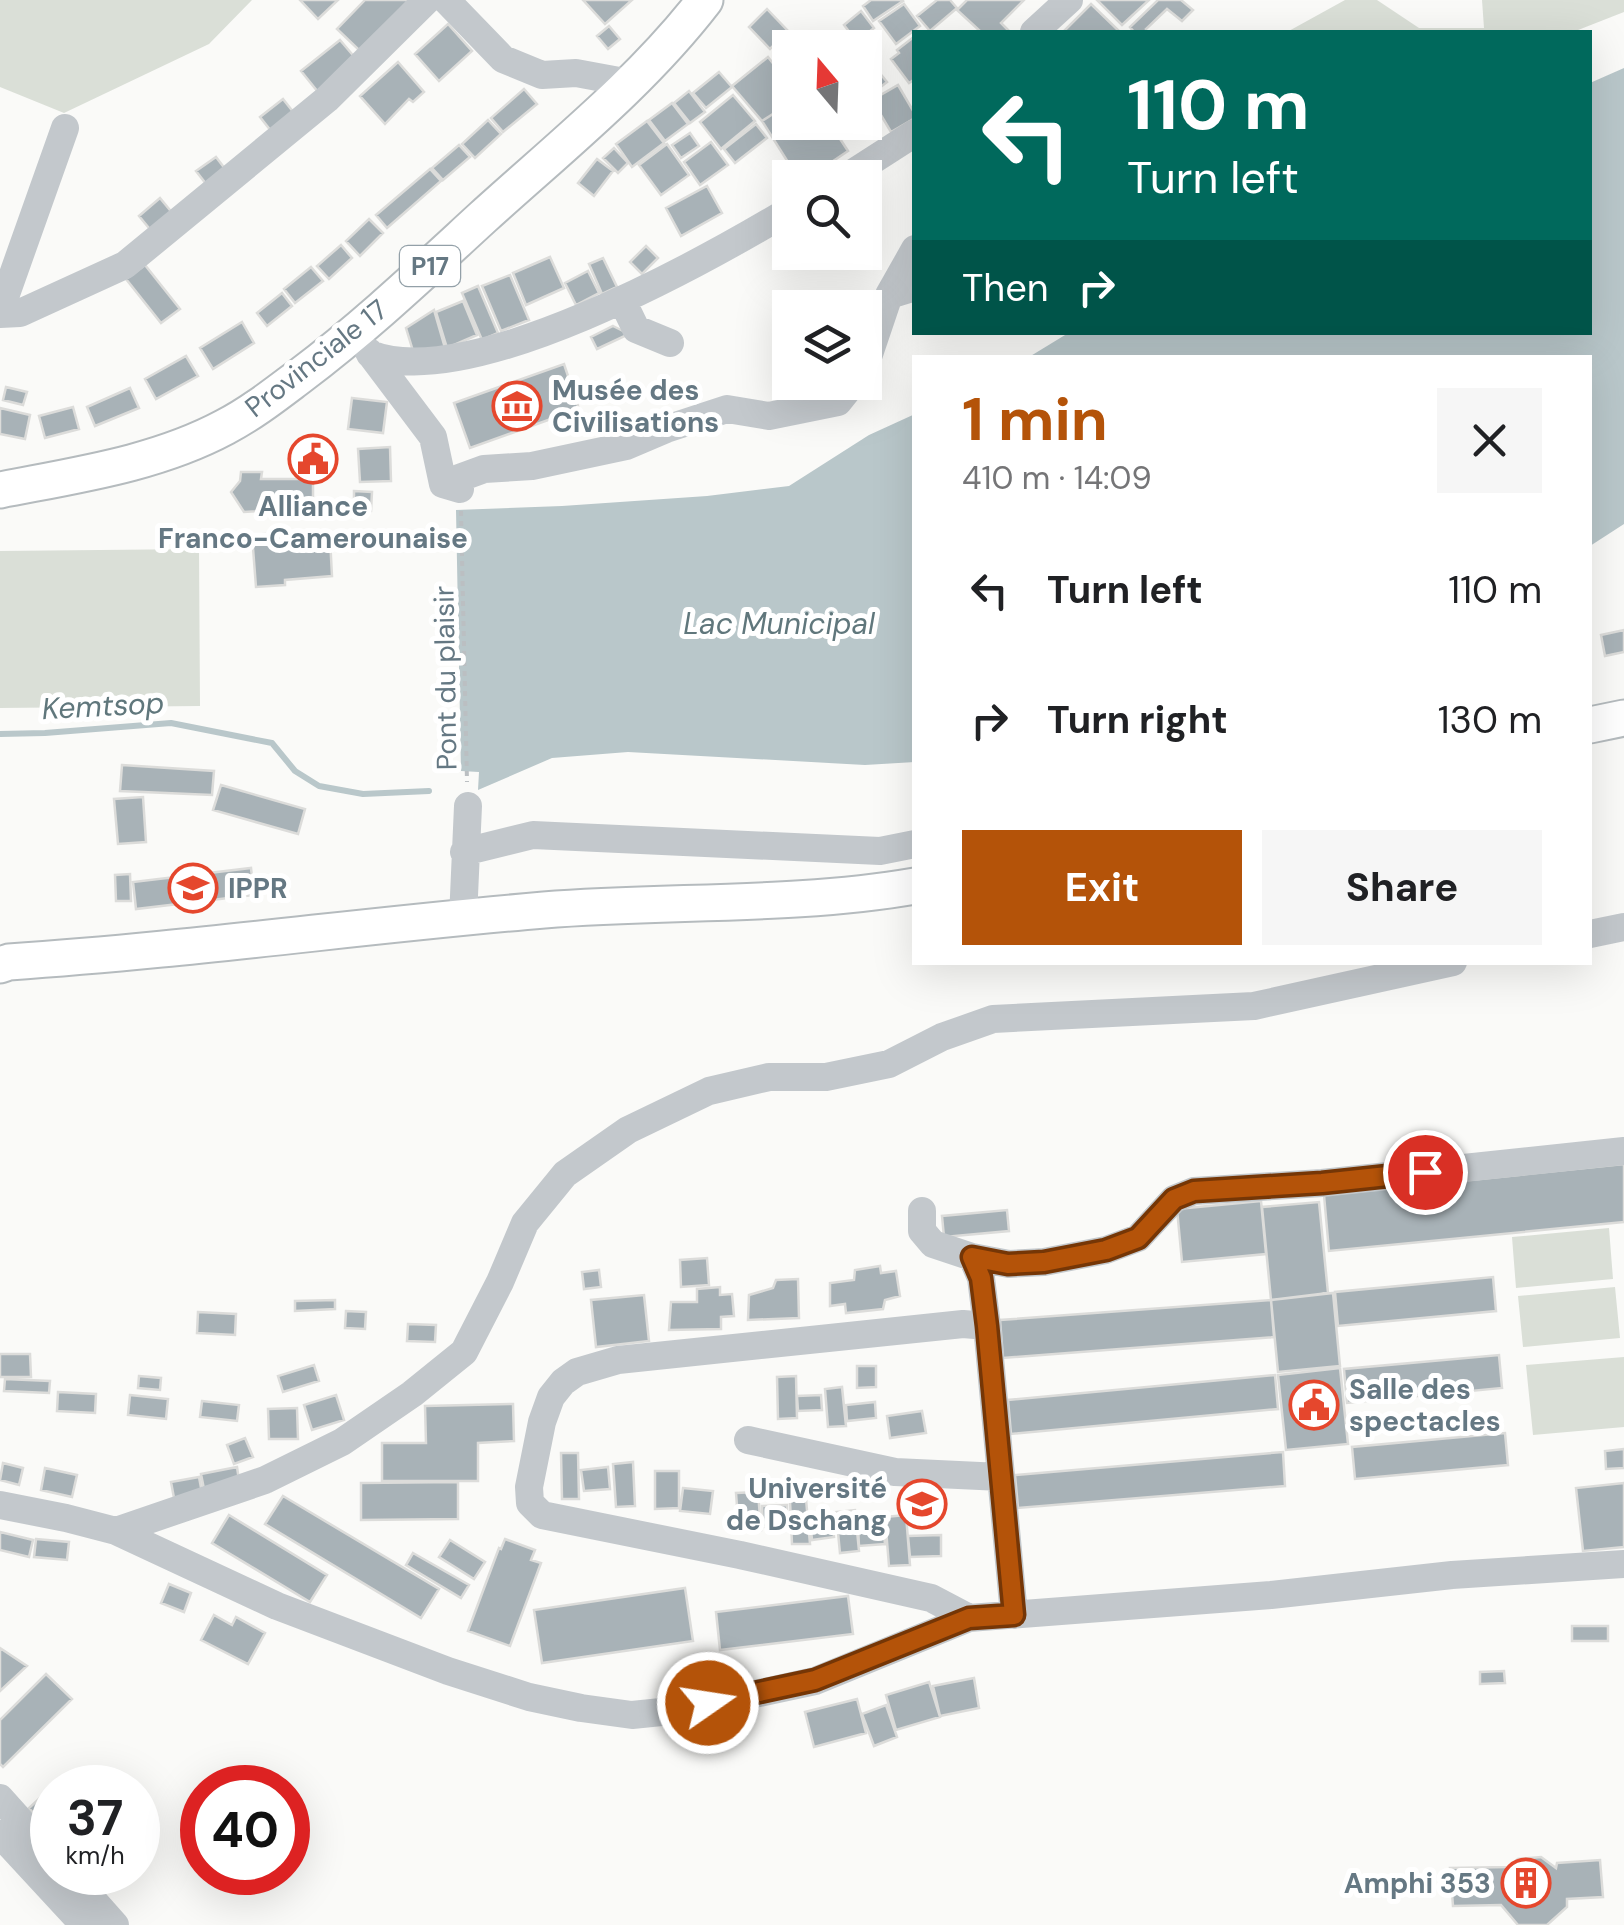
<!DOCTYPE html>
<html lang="en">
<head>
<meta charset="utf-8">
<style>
	:root { --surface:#fff; --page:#f6f6f6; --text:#202124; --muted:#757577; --accent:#b45309 }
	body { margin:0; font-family:"DM Sans",sans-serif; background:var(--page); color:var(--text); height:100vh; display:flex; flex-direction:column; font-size:38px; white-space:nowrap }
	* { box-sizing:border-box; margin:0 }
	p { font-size:32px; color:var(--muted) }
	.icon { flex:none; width:55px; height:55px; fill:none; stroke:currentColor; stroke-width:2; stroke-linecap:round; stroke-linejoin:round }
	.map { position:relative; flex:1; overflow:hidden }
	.details { position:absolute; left:912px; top:355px; width:680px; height:610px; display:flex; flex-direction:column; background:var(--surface); border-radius:0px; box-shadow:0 10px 40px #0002 }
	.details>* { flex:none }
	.top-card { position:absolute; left:912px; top:30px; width:680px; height:305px; border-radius:0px; box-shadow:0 10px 40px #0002; background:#00695c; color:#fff; overflow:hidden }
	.needle { width:65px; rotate:341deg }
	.tools { position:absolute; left:772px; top:30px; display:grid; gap:20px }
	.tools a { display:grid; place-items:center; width:110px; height:110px; border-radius:0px; background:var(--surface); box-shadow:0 10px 40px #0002; font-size:50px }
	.speed { position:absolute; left:30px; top:1765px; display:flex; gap:20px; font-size:50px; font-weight:700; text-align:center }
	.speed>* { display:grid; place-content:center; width:130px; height:130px; border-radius:50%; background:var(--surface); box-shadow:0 10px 40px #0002; line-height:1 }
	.speed small { font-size:25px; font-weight:400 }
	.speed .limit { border:15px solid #d22; background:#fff; color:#111 }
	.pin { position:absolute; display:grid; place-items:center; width:85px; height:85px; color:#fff; margin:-42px; border:5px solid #fff; border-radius:50%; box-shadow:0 2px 10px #0007 }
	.me { position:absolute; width:110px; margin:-55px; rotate:77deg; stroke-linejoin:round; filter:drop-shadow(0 0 8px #0008) }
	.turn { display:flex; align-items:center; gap:35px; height:210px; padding:0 50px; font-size:45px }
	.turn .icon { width:130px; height:130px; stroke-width:2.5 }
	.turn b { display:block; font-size:70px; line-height:85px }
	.then { display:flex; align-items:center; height:95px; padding:0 50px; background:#0003; gap:20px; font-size:38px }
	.round { display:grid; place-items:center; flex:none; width:105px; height:105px; border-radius:0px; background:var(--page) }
	.headline { display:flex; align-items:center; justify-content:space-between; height:170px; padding:0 50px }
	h1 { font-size:60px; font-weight:700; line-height:75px; color:var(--accent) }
	.cta { display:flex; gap:20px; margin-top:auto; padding:20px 50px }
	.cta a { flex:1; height:115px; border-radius:0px; background:var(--accent); color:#fff; font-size:40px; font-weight:700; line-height:115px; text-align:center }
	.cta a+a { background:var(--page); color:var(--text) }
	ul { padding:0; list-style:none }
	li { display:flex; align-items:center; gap:30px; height:130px; padding:0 50px }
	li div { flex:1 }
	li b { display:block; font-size:38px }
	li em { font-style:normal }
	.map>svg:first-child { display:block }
</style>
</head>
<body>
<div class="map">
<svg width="1624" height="1925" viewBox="0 0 1624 1925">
	<rect width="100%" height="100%" fill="#fafaf8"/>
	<path fill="#dadfd7" d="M0 0H252L209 44 64 113 0 87Z
		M1345 0H1377L1419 28H1484L1482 0H1624V12L1573 32H1287Z
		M199 549 200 706 0 708V551Z
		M1609 1228 1613 1279 1516 1288 1512 1237Z
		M1615 1287 1620 1338 1523 1347 1518 1296Z
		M1624 1357V1427L1533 1435 1526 1365Z"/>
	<path fill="#b9c7ca" d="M1624 68V524L1590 546V358L1029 357 1070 332H1590V83Z
		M915 414V762L865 765 628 752 552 758 478 790 479 772 461 771 456 510 562 506 707 496 789 486 869 435Z"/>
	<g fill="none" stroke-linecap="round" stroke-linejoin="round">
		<path stroke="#b9c7ca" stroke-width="6" d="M0 734 45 733 171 723 272 743 295 771 319 786 363 794 429 791"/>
	</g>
	<path fill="#a8b2b7" stroke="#dcdcda" stroke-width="2.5" d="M300 0H338L318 19Z
		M365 0H409L360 51 337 29Z
		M583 0H632L605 24Z
		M871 0H902L903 1 873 21 863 6Z
		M937 0H950L957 8 930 31 917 16Z
		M967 0H1024L1001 23 1009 31 1007 32H981L957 10Z
		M1097 0H1149L1122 25Z
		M1158 0H1181L1193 10 1182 21 1167 9 1146 29 1149 32H1134L1130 27Z
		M904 4 920 26 896 44 879 21Z
		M1091 4 1120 32H1063Z
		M767 9 788 31 770 49 749 27Z
		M861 11 874 28 857 42 844 25Z
		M448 24 472 51 439 81 415 54Z
		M609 26 620 39 608 49 597 36Z
		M797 32 811 48H790V71L774 52Z
		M915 36V79L909 83 891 59 899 53 897 50Z
		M340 40 357 60 318 92 301 71Z
		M768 57 790 85V103L762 121 732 86Z
		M398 62 424 92 413 102 409 99 385 124 360 96Z
		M874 66 887 82 865 99V74Z
		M719 72 732 87 706 108 693 93Z
		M898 85 915 114V118L891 132 872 100Z
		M524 89 537 104 503 132 491 118Z
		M689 91 705 112 690 123 674 103Z
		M733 95 755 121 721 149 700 122Z
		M283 99 298 118 275 136 260 117Z
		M672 103 688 124 665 141 649 120Z
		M790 103V122H829L848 151 808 178H798L762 121Z
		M488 120 501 134 475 158 462 144Z
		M647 121 664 143 632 167 616 144Z
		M756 124 767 138 735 163 724 149Z
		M690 133 699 146 681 158 672 145Z
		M711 142 728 165 700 185 684 162Z
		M667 144 689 175 661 195 639 165Z
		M459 145 470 157 443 180 432 168Z
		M614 148 628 163 618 173 603 158Z
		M216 157 229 174 210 189 196 171Z
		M597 159 613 171 594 196 578 183Z
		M430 169 441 181 387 228 376 215Z
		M707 186 722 213 681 236 666 208Z
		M160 198 174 215 153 233 139 216Z
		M369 219 383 233 360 256 346 241Z
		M341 245 352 258 329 279 317 266Z
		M646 246 658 258 642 274 630 262Z
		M550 257 564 288 526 305 513 273Z
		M603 258 617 287 602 294 589 264Z
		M145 265 180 309 161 323 126 279Z
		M311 267 323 281 295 303 284 289Z
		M588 271 599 293 576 305 565 283Z
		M510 275 529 320 501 331 482 286Z
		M478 286 498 333 482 340 462 293Z
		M282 293 292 306 267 326 257 313Z
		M463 301 477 335 447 348 436 312Z
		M434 310 445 348 413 351 406 328Z
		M242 322 254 343 213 369 200 348Z
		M613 326 629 334 597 349 591 337Z
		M186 356 198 376 156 399 145 379Z
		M564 364 579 409 470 448 454 403Z
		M6 387 27 392 23 405 3 400Z
		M130 388 139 408 95 426 87 407Z
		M352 398 387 402 383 433 348 429Z
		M73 407 79 429 45 438 39 416Z
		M0 408 30 415 25 439 0 434Z
		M390 447 391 481 360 482 358 449Z
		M241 472H262L261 479H313V507L244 512 231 492 240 481Z
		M354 491 372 492 371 511 354 510Z
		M278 533V542L330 538 332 576 285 580V585L256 587 252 535Z
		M1624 630V652L1605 656 1601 635Z
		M122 765 214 771 212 795 120 791Z
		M221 785 305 809 298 834 213 810Z
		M143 797 146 842 118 844 114 799Z
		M251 868 254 895 136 909 133 882Z
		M130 874 131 901H116L115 875Z
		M1624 1164V1222L1329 1251 1324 1195Z
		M1261 1201 1266 1254 1182 1262 1177 1209Z
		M1319 1202 1328 1293 1271 1300 1262 1207Z
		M1007 1210 1009 1231 944 1237 942 1216Z
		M707 1258 709 1285 681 1287 680 1260Z
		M880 1266 881 1273 896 1271 900 1296 885 1300 883 1309 846 1313 845 1304 830 1306V1283L854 1280 855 1270Z
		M599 1270 601 1287 584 1289 582 1272Z
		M1493 1277 1496 1311 1338 1326 1335 1292Z
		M798 1279 799 1318 748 1320 749 1295 773 1288 776 1280Z
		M720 1287V1295L732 1294 734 1316 721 1317V1329L669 1330 671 1302H697V1289Z
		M1333 1293 1340 1366 1278 1372 1271 1300Z
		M644 1295 649 1341 596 1347 591 1300Z
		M335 1300V1309L295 1311V1301Z
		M1271 1300 1274 1337 1003 1358 1000 1320Z
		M346 1311 366 1312 365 1329 345 1328Z
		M198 1312 236 1314 235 1335 197 1333Z
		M408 1324 436 1325 435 1342 407 1341Z
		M0 1354H30L31 1377H0Z
		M1499 1355 1502 1388 1347 1403 1344 1369Z
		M314 1365 319 1381 283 1392 278 1376Z
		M857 1366H876V1387L857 1388Z
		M1340 1368 1348 1444 1286 1450 1278 1375Z
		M1275 1375 1278 1409 1011 1434 1008 1400Z
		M139 1376 161 1378 160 1390 138 1388Z
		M796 1376 797 1418 778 1419 777 1377Z
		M5 1379 50 1381 49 1393 4 1391Z
		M842 1387 846 1426 828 1427 825 1389Z
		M58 1392 96 1394 95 1413 57 1411Z
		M130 1395 168 1399 166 1419 128 1415Z
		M336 1395 344 1420 312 1430 304 1405Z
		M821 1395 822 1410 798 1411 797 1396Z
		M202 1401 239 1405 237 1421 200 1417Z
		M875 1402 876 1418 847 1421 846 1405Z
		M513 1404 514 1441 478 1443V1481H382V1443H426L425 1406Z
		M297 1408 298 1439H269L268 1409Z
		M922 1411 926 1433 890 1438 887 1416Z
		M1505 1433 1508 1465 1355 1479 1352 1447Z
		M245 1438 253 1457 234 1464 227 1445Z
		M1624 1449V1468L1606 1469 1605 1451Z
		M1283 1452 1285 1486 1018 1508 1015 1475Z
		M561 1453H578L579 1499H562Z
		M633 1462 635 1506 616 1507 613 1464Z
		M3 1463 23 1468 19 1485 0 1480Z
		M237 1467 240 1487 205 1494 201 1474Z
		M608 1467 610 1489 584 1491 581 1470Z
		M45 1468 77 1475 72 1497 41 1490Z
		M655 1471H679V1508L655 1509Z
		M199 1477 202 1493 174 1498 171 1482Z
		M458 1482V1519L361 1520V1483Z
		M1624 1483V1547L1583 1551 1576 1488Z
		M683 1488 713 1491 710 1514 680 1511Z
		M758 1492 761 1530 739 1532 736 1493Z
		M283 1496 439 1589 421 1618 265 1524Z
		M806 1499 810 1544H792L790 1501Z
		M787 1505V1526L763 1527 762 1506Z
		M855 1510 859 1551 840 1553 836 1512Z
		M229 1515 327 1575 310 1602 212 1543Z
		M906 1515 910 1565 889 1566 885 1517Z
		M832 1516 834 1537 812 1540 810 1519Z
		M883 1525 885 1544 859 1546 858 1527Z
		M0 1532 33 1540 29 1557 0 1550Z
		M941 1535V1556L910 1557 908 1536Z
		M36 1539 69 1542 67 1560 34 1557Z
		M505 1539 535 1550 531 1560 541 1563 510 1646 468 1631 499 1548 501 1549Z
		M450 1540 485 1562 474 1579 439 1557Z
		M413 1553 469 1585 461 1598 406 1565Z
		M169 1584 191 1593 184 1612 161 1603Z
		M685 1588 693 1641 542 1663 534 1610Z
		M848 1596 853 1634 720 1650 716 1612Z
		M214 1615 232 1625 236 1617 265 1633 248 1664 201 1640Z
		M1572 1626H1608V1641H1572Z
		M0 1648 27 1666 0 1691Z
		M1504 1671 1505 1683 1480 1684V1672Z
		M46 1674 72 1699 3 1767 0 1764V1720Z
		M974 1678 979 1708 940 1716 933 1686Z
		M929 1682 940 1717 896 1730 886 1695Z
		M857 1699 866 1733 814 1747 805 1712Z
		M886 1705 897 1737 874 1746 862 1714Z
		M42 1796 52 1807V1834L29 1808Z
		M1541 1857 1556 1868 1557 1863 1600 1860 1603 1897 1567 1899V1907L1547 1925H1518L1501 1905 1453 1906 1450 1868 1508 1867 1518 1859Z"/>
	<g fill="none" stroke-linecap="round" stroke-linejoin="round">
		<g stroke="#b5bbbe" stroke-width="39">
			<path id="major" d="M0 490C76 475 156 464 225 427 252 413 276 394 300 376 365 327 423 272 483 217 559 148 642 82 705 0
				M1590 725 1624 718
				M0 965 9 962C188 950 366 925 544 910 667 900 793 907 915 886"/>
		</g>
		<path stroke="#bbbfc2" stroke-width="4" stroke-dasharray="5 5" stroke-linecap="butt" d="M461 511 467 782"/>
		<path stroke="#c3c8cc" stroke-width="28" d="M446 0 503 59 542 75 576 73 630 83
			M1034 32 1069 0
			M845 178 915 133
			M889 295 915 249
			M622 300 636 329 670 343
			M0 311 65 128
			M0 314 20 313 125 265 327 99 427 0
			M369 352 433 437 443 484 460 489
			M370 354C468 394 703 262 790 210
			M865 366 889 295 915 287
			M443 484 484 469 532 466 626 446 666 429 727 409 769 416 838 402 854 382
			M464 852 533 835 880 851 915 844
			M463 918 468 806
			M1590 934 1624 927
			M922 1211V1231L933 1244 972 1257 1009 1264 1044 1262 1106 1250 1138 1238 1174 1199 1194 1191 1322 1183 1624 1151
			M972 1257 981 1278 987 1326 1014 1615
			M748 1440 895 1472 1001 1477
			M0 1505 66 1518 116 1531 277 1606 448 1671 529 1697 581 1708 632 1715 681 1710 815 1681 969 1618 1271 1595 1452 1575 1624 1564
			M116 1531 265 1480 342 1442 412 1394 464 1352 500 1282 525 1223 565 1174 628 1130 709 1091 769 1077H826L889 1064 942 1037 993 1019 1254 1006 1453 962
			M969 1618 931 1598 740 1555 542 1515 530 1503 529 1487 542 1422 551 1397 563 1382 577 1372 618 1360 963 1324 987 1326
			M0 1798 52 1856
			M0 1834 84 1925
			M68 1872 115 1925"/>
		<use href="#major" stroke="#fff" stroke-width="35"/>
	</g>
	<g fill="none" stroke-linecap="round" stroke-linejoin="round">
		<g stroke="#753606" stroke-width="25">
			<path id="route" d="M708 1703 815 1680 969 1618 1014 1615 987 1326 981 1278 972 1257 1008 1264 1044 1262 1106 1250 1138 1238 1174 1199 1194 1191 1322 1183 1425 1172"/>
		</g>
		<use href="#route" stroke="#b45309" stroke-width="18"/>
	</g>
	<defs>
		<g id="museum-ring" transform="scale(2.5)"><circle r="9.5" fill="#fff" stroke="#e5472d" stroke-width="1.5"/><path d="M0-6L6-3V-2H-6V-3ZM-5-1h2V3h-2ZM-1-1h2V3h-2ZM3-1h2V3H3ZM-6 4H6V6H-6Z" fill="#e5472d"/></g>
		<g id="civic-ring" transform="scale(2.5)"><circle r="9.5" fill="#fff" stroke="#e5472d" stroke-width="1.5"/><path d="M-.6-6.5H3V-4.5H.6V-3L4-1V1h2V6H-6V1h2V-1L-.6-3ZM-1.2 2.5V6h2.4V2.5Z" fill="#e5472d"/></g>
		<g id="university-ring" transform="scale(2.5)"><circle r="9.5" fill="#fff" stroke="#e5472d" stroke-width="1.5"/><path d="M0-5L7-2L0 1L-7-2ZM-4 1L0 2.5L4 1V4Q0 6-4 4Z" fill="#e5472d"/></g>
		<g id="building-ring" transform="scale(2.5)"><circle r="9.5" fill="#fff" stroke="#e5472d" stroke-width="1.5"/><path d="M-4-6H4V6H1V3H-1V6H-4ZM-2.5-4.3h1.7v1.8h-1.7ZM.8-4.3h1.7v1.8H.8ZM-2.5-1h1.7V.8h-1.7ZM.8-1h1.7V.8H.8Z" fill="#e5472d"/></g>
	</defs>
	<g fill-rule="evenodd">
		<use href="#museum-ring" x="517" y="406"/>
		<use href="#civic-ring" x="313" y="459"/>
		<use href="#university-ring" x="193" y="888"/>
		<use href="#civic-ring" x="1314" y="1405"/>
		<use href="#university-ring" x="922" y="1504"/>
		<use href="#building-ring" x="1526" y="1883"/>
	</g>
	<g text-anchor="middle" stroke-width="10" stroke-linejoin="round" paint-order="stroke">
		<rect fill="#fff" stroke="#93a0a8" stroke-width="2.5" x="400" y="246" width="60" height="40" rx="8"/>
		<g font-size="25" font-weight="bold" fill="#657883">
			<text x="430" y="275">P17</text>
		</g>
		<g font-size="28" fill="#657883" stroke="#fff">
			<text transform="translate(316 358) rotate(-38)" y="10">Provinciale 17</text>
			<text transform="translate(445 678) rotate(-91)" y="10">Pont du plaisir</text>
		</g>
		<g font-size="28" font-weight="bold" fill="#657883" stroke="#fff" text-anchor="start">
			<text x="552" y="400">Musée des<tspan x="552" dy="32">Civilisations</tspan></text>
			<text x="313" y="516" text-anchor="middle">Alliance<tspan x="313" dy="32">Franco-Camerounaise</tspan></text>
			<text x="228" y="898">IPPR</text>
			<text x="1349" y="1399">Salle des<tspan x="1349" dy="32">spectacles</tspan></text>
			<text x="887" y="1498" text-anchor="end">Université<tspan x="887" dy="32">de Dschang</tspan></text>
			<text x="1491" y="1893" text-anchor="end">Amphi 353</text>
		</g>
		<g font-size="30" font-style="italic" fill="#60777c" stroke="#fff">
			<text x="779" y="634">Lac Municipal</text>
			<text transform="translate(103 706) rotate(-3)" y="10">Kemtsop</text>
		</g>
	</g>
</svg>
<div class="tools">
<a><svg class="needle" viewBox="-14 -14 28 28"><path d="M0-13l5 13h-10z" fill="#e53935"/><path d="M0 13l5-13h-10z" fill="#757577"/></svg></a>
<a><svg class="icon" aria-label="search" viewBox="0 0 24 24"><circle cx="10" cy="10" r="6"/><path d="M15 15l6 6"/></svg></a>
<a><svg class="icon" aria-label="layers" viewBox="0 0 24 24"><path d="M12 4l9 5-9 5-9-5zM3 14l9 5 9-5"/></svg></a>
</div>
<div class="speed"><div>37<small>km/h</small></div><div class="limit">40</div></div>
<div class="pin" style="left:1425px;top:1172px;background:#d93025"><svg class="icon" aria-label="arrive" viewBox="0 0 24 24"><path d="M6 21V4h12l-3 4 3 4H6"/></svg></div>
<svg class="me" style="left:708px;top:1703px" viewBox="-20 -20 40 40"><circle r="17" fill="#b45309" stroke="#fff" stroke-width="3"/><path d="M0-11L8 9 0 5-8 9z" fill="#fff"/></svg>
<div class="top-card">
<div class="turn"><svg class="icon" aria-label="left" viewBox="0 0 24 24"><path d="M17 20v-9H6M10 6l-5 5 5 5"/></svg><div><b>110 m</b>Turn left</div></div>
<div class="then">Then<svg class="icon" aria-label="right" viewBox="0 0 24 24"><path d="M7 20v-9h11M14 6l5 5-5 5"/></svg></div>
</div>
<section class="details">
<div class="headline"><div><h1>1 min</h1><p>410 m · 14:09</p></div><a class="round"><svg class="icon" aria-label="close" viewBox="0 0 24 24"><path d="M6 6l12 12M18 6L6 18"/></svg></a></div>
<ul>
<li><svg class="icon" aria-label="left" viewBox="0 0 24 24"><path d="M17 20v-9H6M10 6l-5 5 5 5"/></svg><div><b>Turn left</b></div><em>110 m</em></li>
<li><svg class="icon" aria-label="right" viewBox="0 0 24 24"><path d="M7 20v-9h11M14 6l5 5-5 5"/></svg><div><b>Turn right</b></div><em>130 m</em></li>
</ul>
<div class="cta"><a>Exit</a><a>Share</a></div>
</section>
</div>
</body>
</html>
